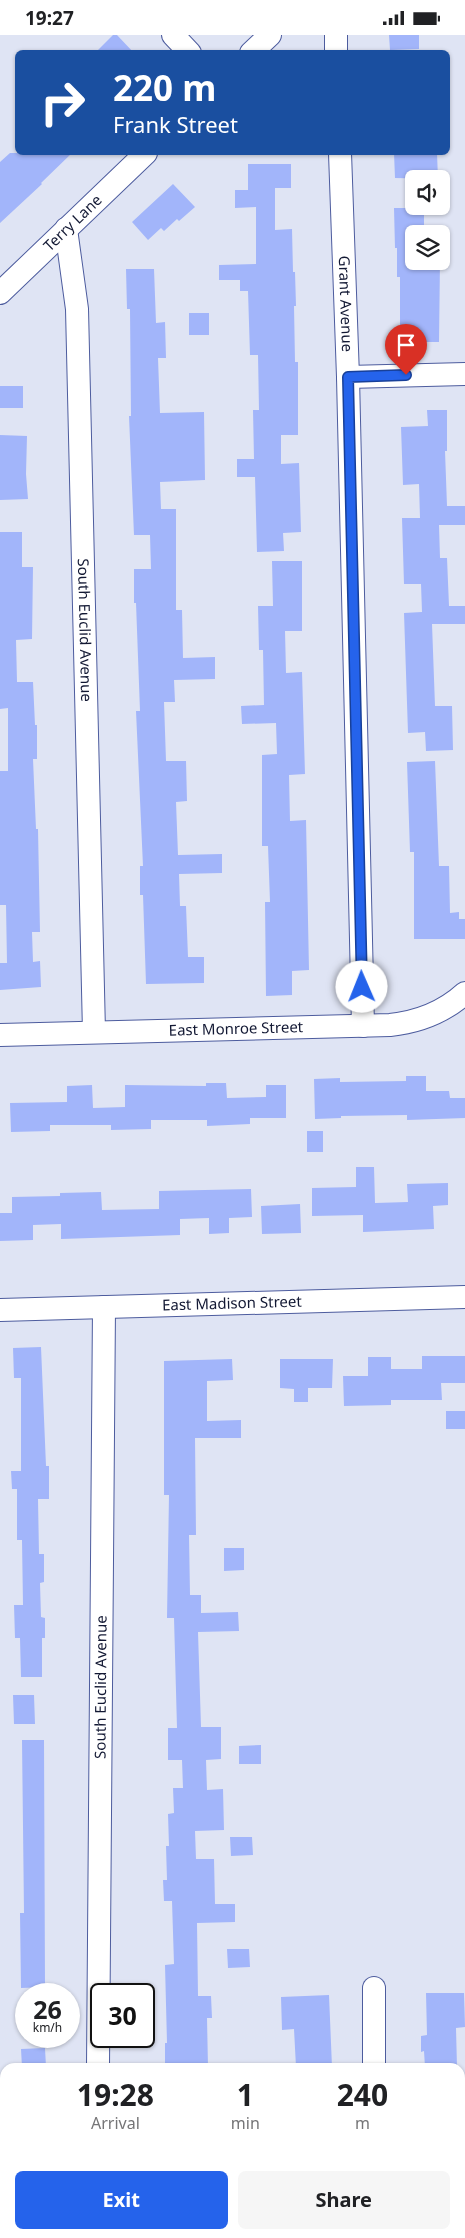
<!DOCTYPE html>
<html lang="en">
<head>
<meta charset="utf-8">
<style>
	:root { --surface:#fff; --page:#f6f6f6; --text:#202124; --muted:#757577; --accent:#2563eb }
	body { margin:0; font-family:"Noto Sans",sans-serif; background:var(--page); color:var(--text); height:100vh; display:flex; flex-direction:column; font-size:19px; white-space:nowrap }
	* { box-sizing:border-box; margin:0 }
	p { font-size:16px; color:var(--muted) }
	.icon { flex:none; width:28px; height:28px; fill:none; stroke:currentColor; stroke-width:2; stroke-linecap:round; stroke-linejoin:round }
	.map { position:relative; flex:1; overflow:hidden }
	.drawer { position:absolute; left:0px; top:2028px; width:465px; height:176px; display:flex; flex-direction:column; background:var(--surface); border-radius:15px 15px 0 0; box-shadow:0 1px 4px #0004 }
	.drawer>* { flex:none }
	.guide { position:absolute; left:15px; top:15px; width:435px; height:105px; border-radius:8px; box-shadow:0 1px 4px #0004; background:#1a4fa0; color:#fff; overflow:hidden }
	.controls { position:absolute; left:405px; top:135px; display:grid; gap:10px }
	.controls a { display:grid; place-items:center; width:45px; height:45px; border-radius:8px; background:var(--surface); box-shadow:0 1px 4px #0004; font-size:25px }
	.speed { position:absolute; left:15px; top:1948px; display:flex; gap:10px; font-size:25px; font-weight:700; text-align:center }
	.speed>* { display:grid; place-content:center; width:65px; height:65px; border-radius:50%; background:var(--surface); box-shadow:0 1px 4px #0004; line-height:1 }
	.speed small { font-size:12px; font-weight:400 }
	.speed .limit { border:2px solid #111; border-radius:8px; background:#fff; color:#111 }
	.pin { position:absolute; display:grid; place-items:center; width:42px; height:42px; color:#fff; margin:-51px -21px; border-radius:50% 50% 50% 0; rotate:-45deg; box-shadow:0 0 5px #0007 }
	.pin .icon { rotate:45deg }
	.me { position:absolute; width:55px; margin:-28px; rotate:359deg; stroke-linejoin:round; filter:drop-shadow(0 0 4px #0008) }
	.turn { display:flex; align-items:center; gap:18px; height:105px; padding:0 15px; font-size:22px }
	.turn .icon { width:65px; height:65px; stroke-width:2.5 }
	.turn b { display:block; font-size:35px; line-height:42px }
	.eta { display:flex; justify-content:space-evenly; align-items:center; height:85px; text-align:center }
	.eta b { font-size:30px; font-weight:700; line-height:35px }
	.action { display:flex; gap:10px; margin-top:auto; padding:10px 15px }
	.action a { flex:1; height:58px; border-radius:8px; background:var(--accent); color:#fff; font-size:20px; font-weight:700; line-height:58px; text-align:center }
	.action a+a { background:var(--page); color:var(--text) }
	.status { display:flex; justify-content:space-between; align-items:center; height:35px; padding:0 25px; background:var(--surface); direction:ltr }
	.status svg { height:14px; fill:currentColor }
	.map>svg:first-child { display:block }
</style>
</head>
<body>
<div class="status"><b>19:27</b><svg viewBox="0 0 49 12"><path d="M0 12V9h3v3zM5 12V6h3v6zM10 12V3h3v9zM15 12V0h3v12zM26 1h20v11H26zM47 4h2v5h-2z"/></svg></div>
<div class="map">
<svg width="465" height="2203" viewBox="0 0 465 2203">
	<rect width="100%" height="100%" fill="#dfe4f4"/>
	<path fill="#a2b5fa" d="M113 0H117L134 18H95Z
		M389 0H419V14L390 15Z
		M10 118H72L41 148 42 149 0 188V127Z
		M394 118H437L438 144 395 143Z
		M248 129H291V153H275V195L292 194 293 237H295L296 271H294L295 327H298V400H281V429L299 428 301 497 283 498 284 516 257 517 255 442H237V424H254L253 375H259L258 320H250L248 256H240V245H219V230L256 229V172L235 173V155H248Z
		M173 149 195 172 179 186 177 184 164 196 161 193 148 205 132 187Z
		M394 173H424V199H414V226H440L439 307H400V242H397V213H395Z
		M126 234H154L156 288 165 287 166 323H158L160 378 204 377 205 445 160 447 161 474H176V575H182L183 623 215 622V644L174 645 175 667H164L166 726H186L187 766 176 767 178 820 222 819V838L179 839 180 871H186L188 922H204V948L146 949 143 860H140V831H143L136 676H140L136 568H134V534H151L150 500H134L129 381H131L130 274H127Z
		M189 278H209V300H189Z
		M0 351H23V373H0Z
		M427 375H447V416H445L447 471H465V490H439L440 523H447L449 571H465V589H432L435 671H452L453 715 426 716 425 697 408 698 404 578 422 577 421 549H404L402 483H420L419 449 403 450 401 392 428 391Z
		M0 400 27 401 26 439 28 464 0 465Z
		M0 497H22V532H33L32 604 16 605 17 647H33L35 690H37V724H33L36 794H38L40 897H32L33 927 40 926 41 952 0 955V928H7L6 870H0V736H8V673L0 674Z
		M272 526H302V596H285L286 638 302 637 305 739 289 740 290 786 306 785 309 935 292 936V960L266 961 265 867H270L268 811H262V720L277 719 276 688 242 689 241 671 264 670 263 615H259L258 571H273Z
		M435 726 439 831H449L450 878 459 877V884H465V904H414V817H410L407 727Z
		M406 1041H426V1056H449L450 1063H465V1083L407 1085V1080L341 1081V1083L315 1084 314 1044 340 1043V1047L406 1046Z
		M206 1048H226L227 1063 266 1062V1050H286V1083H250V1089L207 1091V1085H151V1094L111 1095V1090H50V1096L11 1097 10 1068 67 1067V1051L92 1050 93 1073 125 1072V1050L206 1051Z
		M307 1096H323V1117H307Z
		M356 1132H374L375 1168 408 1167 407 1149 448 1148V1170L433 1171 434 1194 363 1197V1180L312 1181V1153L356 1152Z
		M251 1154 252 1182 229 1183V1198L209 1199V1183L180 1184V1200L61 1204V1189L33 1190V1205L0 1206V1178H12V1162L60 1161V1158L101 1157 102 1175 159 1174V1156Z
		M300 1169 301 1198 262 1199 261 1171Z
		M41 1312 46 1431H49V1464H38L39 1519H44V1547L40 1548 41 1582 45 1583V1603H42V1642H21L20 1603H15L14 1570H23L22 1505H17V1454H12L11 1436H21V1343H14L13 1313Z
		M422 1321H465V1348H441L442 1365H391V1370L344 1371 343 1341H368V1322H391V1334H422Z
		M232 1324 233 1345 207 1346V1386L241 1385V1403H195L196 1500H189L190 1560H201V1578L238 1577 239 1596 198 1597 201 1692H221V1724L206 1725 207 1755 223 1754 224 1795 195 1796 196 1824H214L215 1869H235V1887L197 1888 198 1961H211L212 1983H207L208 2032H165V2008H167L165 1930 174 1929 172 1866H164L163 1845H167L166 1811H169L168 1779 174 1778 173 1753H183L182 1725H168V1693H177L174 1583H167L169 1460H164V1326Z
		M280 1324H333L332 1353H308V1367H294V1354L280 1353Z
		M446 1376H465V1394H446Z
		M224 1513H244V1535L224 1536Z
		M13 1660H34L35 1689H14Z
		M22 1705H44L45 1952 21 1953 20 1878H24Z
		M261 1710V1729H239V1711Z
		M230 1802H252L253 1820 231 1821Z
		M227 1914H249L250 1932 228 1933Z
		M426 1958H464L465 1992 456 1993 457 2032H425L424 2016 421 2017V2001L427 2000Z
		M329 1960 332 2032H296L294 1994 282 1995 281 1962Z
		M45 2013 46 2032H22L21 2014Z"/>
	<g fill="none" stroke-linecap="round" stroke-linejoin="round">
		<g stroke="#4d5c9e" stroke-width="24">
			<g id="minor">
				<path d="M173 0 190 18"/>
				<path d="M336 0V18"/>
				<path d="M251 18 270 0"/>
				<path id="s1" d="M340 118 348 342 363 991"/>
				<path id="s2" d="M66 194 77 274 94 997"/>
				<path id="s3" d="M0 258 146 118"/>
				<path d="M348 342 465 339"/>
				<path id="s4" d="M0 1000 390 990C419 987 443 978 465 958"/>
				<path id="s5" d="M0 1275 465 1262"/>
				<path id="s6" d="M98 2032 104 1272"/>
				<path d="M374 2032V1953"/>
				<path d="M97 2203V2199"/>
				<path d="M372 2203V2199"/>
			</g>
		</g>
		<use href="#minor" stroke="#fff" stroke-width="22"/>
	</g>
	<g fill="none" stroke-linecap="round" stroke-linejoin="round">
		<g stroke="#184099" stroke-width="12">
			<path id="route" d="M362 952 348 342 406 340"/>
		</g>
		<use href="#route" stroke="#2563eb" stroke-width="9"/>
	</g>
	<g text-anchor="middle" stroke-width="4" stroke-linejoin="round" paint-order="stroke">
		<g font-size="15" fill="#121833" stroke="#dfe4f4">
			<text dy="5" stroke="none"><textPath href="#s3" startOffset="101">Terry Lane</textPath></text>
			<text dy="5" stroke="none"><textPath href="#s1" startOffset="151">Grant Avenue</textPath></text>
			<text dy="5" stroke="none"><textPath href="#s2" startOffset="402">South Euclid Avenue</textPath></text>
			<text dy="5" stroke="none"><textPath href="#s4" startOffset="236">East Monroe Street</textPath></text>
			<text dy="5" stroke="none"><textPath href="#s5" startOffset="232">East Madison Street</textPath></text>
			<text dy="5" stroke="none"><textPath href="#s6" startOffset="380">South Euclid Avenue</textPath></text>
		</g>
	</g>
</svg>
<div class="controls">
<a><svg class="icon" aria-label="sound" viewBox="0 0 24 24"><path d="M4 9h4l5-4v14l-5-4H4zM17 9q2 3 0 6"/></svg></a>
<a><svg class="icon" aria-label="layers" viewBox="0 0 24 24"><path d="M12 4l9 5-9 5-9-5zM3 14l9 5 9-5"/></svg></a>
</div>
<div class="speed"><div>26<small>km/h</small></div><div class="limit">30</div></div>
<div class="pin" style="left:406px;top:340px;background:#d93025"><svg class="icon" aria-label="arrive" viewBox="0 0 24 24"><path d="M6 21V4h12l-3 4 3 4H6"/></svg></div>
<svg class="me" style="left:362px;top:952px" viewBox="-20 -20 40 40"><circle r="19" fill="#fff"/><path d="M0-13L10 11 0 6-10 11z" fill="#2563eb"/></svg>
<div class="guide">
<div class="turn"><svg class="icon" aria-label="right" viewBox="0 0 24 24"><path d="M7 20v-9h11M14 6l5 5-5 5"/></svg><div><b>220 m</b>Frank Street</div></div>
</div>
<section class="drawer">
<div class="eta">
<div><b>19:28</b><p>Arrival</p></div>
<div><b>1</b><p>min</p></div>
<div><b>240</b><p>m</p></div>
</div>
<div class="action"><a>Exit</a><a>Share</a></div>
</section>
</div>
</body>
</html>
